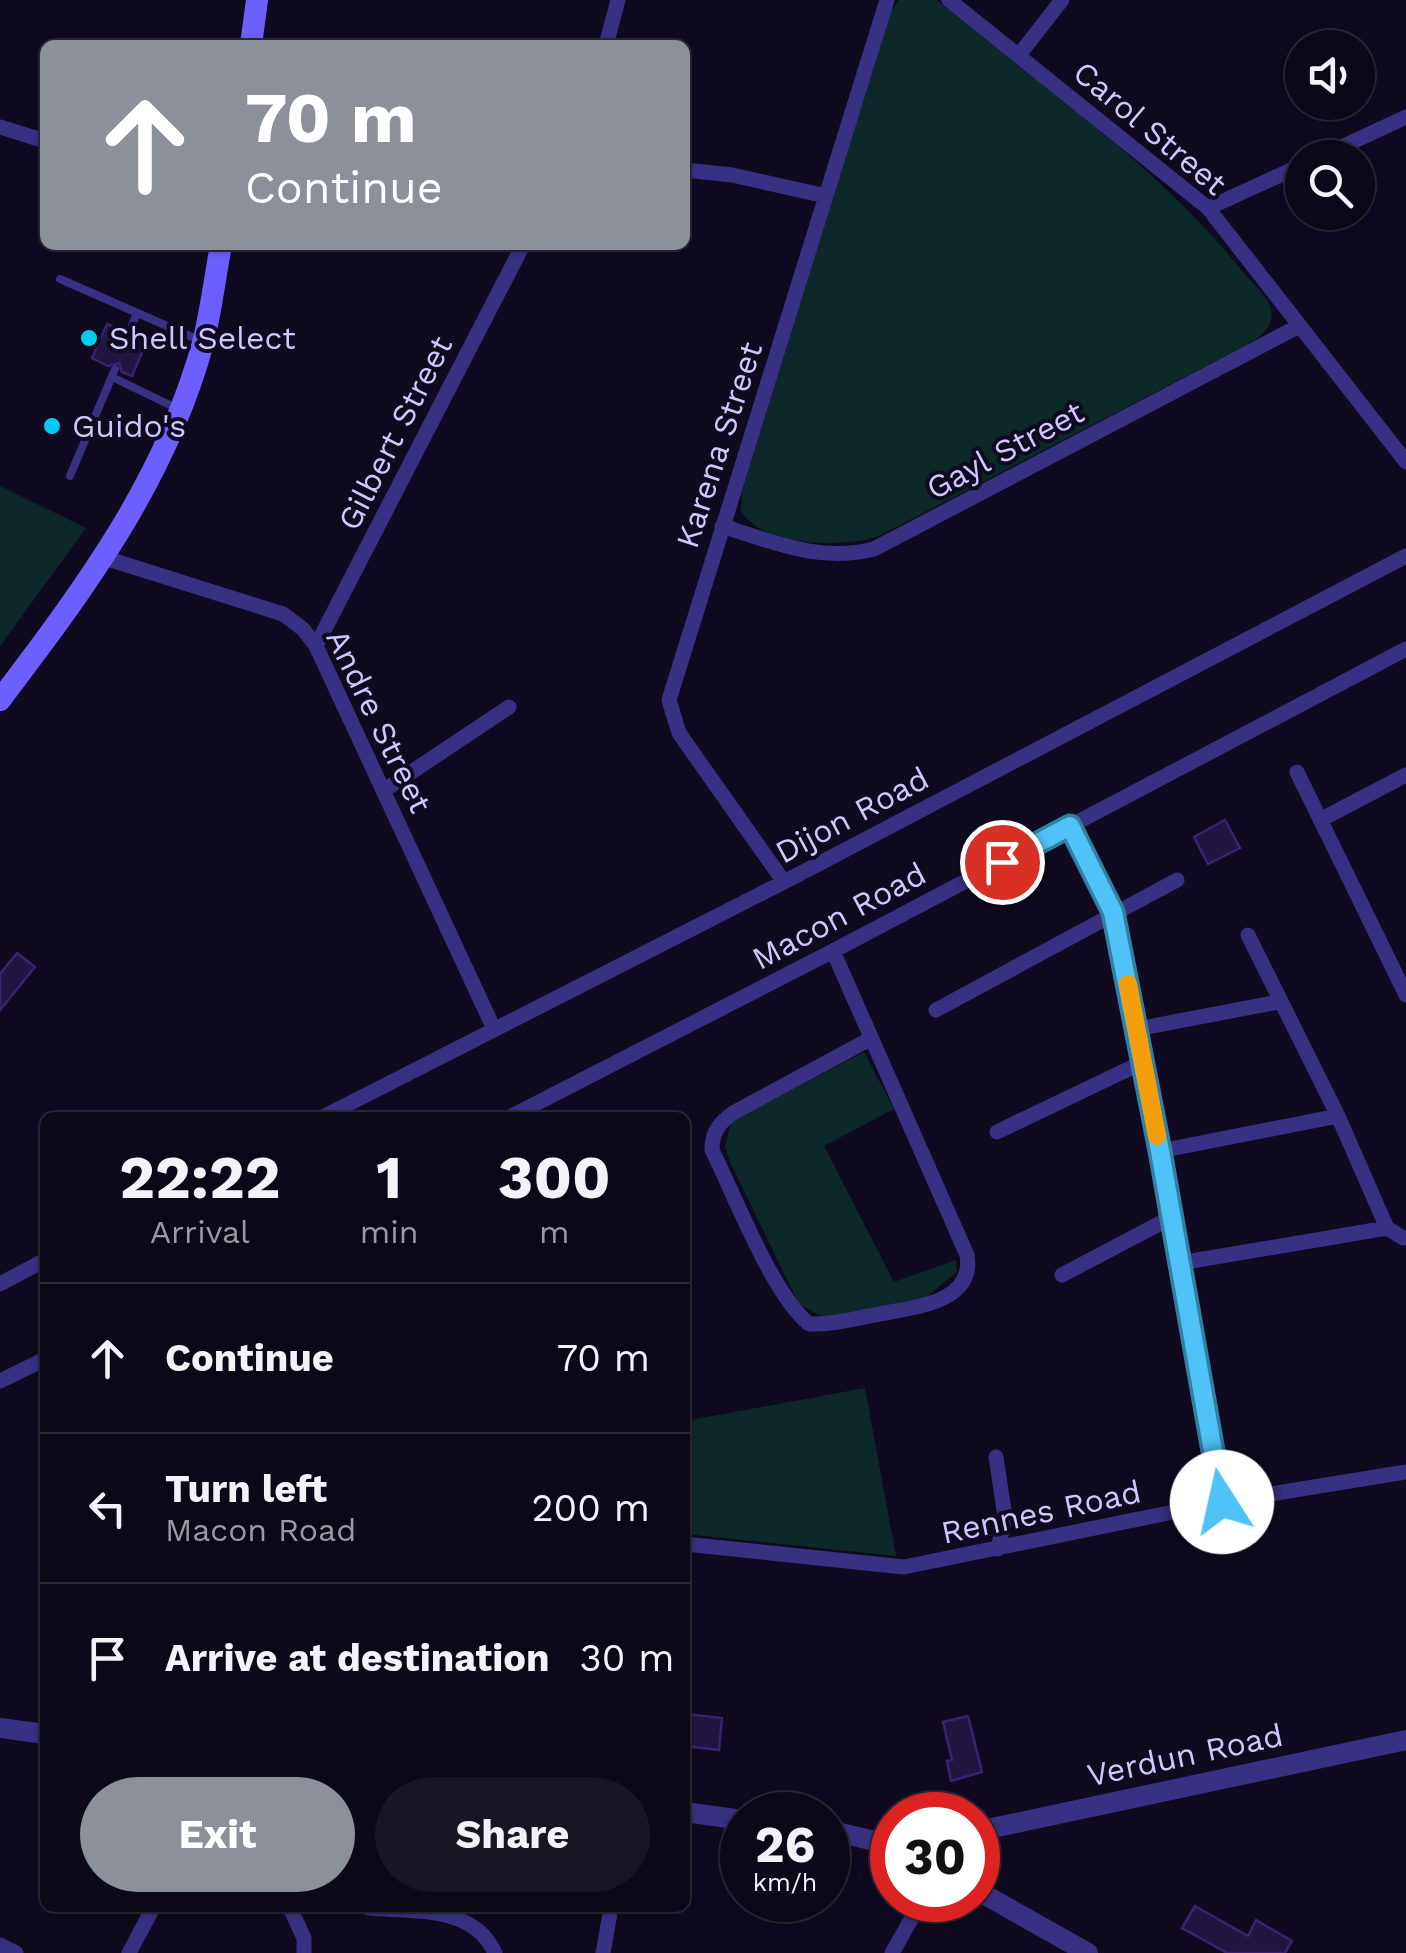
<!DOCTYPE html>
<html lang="en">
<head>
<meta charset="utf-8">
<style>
	:root { --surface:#0b0817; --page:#191624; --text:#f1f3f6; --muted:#9a9aa1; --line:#2b2936; --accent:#8c9099 }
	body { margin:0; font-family:"Work Sans",sans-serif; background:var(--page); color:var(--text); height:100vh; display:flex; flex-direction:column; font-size:38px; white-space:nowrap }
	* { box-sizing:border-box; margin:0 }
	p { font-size:32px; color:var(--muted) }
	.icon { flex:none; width:55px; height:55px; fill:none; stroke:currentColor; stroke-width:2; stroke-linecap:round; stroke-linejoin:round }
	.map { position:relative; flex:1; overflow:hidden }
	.panel { position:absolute; left:40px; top:1112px; width:650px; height:800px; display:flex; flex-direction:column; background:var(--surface); border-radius:15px; box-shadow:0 2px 8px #0004,0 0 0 2px var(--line) }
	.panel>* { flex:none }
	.hud { position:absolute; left:40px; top:40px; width:650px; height:210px; border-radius:15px; box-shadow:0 2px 8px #0004,0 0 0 2px var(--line); background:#8c9099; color:#fff; overflow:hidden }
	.controls { position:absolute; left:1285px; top:30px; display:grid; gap:20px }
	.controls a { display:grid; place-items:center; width:90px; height:90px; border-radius:50%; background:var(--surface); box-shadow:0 2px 8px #0004,0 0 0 2px var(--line); font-size:50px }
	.speed { position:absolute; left:720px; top:1792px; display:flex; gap:20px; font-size:50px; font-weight:700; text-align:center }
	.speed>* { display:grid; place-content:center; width:130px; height:130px; border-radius:50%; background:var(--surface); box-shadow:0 2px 8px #0004,0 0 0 2px var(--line); line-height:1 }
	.speed small { font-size:25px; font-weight:400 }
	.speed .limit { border:15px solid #d22; background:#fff; color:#111 }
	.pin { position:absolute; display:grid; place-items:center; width:85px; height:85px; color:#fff; margin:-42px; border:5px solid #fff; border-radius:50%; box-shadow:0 2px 10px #0007 }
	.me { position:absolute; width:110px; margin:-55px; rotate:350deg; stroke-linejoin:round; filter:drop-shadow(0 0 8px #0008) }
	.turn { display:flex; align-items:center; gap:35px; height:210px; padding:0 40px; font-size:45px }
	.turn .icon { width:130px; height:130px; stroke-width:2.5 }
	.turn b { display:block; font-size:70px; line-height:85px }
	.eta { display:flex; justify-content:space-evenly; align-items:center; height:170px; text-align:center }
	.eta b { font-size:60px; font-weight:700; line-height:70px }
	.button { display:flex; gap:20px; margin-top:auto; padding:20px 40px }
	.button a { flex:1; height:115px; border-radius:60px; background:var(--accent); color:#fff; font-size:40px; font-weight:700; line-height:115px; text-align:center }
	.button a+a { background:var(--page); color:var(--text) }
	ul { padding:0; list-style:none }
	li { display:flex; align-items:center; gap:30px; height:150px; padding:0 40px; border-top:2px solid var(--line) }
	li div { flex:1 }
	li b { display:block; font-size:38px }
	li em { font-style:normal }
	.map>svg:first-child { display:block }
</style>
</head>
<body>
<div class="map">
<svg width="1406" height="1953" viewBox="0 0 1406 1953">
	<rect width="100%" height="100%" fill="#0f0a1f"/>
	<path fill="#0c2829" d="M899 0H937C1042 86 1159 167 1244 273 1253 284 1268 296 1271 310 1274 324 1264 334 1254 341L879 536C843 548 763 548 741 511L742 492 891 11Z
		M0 486 86 528 0 646Z
		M864 1052 894 1109 824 1146 894 1282 956 1260 957 1272 925 1298 826 1319 799 1304 730 1162 725 1147 731 1121Z
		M865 1388 896 1556 685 1534V1421Z"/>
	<path fill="#201441" stroke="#372370" stroke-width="2.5" d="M107 324 122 330 125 339 136 336 147 341 132 376 122 372 119 363 108 366 92 358Z
		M1225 820 1240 848 1208 864 1194 837Z
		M17 953 35 967 0 1010V974Z
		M685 1714 722 1718 719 1750 685 1746Z
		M968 1716 982 1772 951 1781 947 1761 952 1760 943 1722Z
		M1195 1906 1248 1936 1256 1920 1292 1941 1285 1953H1227L1182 1928Z"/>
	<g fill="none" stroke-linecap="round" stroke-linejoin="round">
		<path stroke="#383083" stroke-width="8" d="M60 279 199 340
			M129 333 137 313
			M112 377 176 408
			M70 476 115 369"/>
		<path stroke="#383083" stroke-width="15" d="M949 0 1208 208 1406 462
			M606 45 618 0
			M1019 55 1062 0
			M0 127 45 141
			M1318 158 1406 117
			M685 170 732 175 826 196
			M1208 208 1302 165
			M722 526C773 542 820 563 874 549L1299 326
			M105 558 283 614 303 629 316 646 494 1029
			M316 646 523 245
			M1297 772 1406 995
			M383 791 509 707
			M1320 820 1406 775
			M1070 826 1113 912 1160 1151 1222 1502
			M784 882 679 733 669 700 887 0
			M1248 935 1338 1116 1387 1228 1403 1238
			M833 951 967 1255C975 1303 914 1307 880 1314 856 1318 833 1325 809 1324 772 1294 735 1196 712 1150 712 1132 719 1123 733 1113L870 1039
			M936 1010 1177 880
			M1137 1029 1278 1002
			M321 1118 784 882 1406 556
			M508 1118 833 951 1406 649
			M997 1132 1143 1062
			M1160 1151 1338 1116
			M1180 1263 1387 1228
			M1062 1275 1172 1217
			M0 1284 45 1260
			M0 1381 45 1359
			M996 1457 1005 1517 998 1549
			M685 1544 904 1567 1222 1502 1406 1472
			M290 1908 304 1938V1953
			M368 1908C414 1912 473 1905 495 1953
			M0 1945 16 1953
			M129 1953 153 1908
			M603 1953 611 1908
			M892 1953 922 1900"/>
		<path stroke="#383083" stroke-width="20" d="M0 1728 45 1734
			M685 1812 742 1820
			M828 1830 892 1845
			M978 1831 1406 1740
			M978 1891 1088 1953"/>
		<path stroke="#6d5eff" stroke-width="22" d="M251 45 257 0
			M0 700C85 588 165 481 203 343 211 311 215 277 221 245"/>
	</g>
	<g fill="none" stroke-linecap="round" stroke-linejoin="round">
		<g stroke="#337fa1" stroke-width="25">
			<path id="route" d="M1002 862 1070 826 1113 912 1160 1151 1222 1502"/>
		</g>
		<use href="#route" stroke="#4fc3f7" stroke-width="18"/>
		<path stroke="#f59e0b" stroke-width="18" d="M1128 984 1157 1136"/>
	</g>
	<g fill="#00cbf2" stroke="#0f0a1f" stroke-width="4">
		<circle cx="89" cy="338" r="10"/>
		<circle cx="52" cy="426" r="10"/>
	</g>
	<g text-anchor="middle" stroke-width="8" stroke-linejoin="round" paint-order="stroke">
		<g font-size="32" fill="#d1c7ff" stroke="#0f0a1f">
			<text transform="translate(1150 128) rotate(40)" y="11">Carol Street</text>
			<text transform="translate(395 433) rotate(-63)" y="11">Gilbert Street</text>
			<text transform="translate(719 445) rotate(-72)" y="11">Karena Street</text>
			<text transform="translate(1005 450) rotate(-28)" y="11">Gayl Street</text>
			<text transform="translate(379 721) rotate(64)" y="11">Andre Street</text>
			<text transform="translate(852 815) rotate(-28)" y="11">Dijon Road</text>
			<text transform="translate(839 916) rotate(-28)" y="11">Macon Road</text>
			<text transform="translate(1041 1512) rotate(-12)" y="11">Rennes Road</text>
			<text transform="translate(1185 1755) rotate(-12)" y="11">Verdun Road</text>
		</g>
		<g font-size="32" fill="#d1c7ff" stroke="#0f0a1f" text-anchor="start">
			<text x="109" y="349">Shell Select</text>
			<text x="72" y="437">Guido's</text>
		</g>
	</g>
</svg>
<div class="controls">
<a><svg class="icon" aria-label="sound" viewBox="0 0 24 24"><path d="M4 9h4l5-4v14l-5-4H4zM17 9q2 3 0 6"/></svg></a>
<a><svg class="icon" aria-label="search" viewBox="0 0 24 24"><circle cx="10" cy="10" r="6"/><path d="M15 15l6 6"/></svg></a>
</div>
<div class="speed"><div>26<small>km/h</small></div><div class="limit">30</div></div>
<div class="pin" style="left:1002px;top:862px;background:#d93025"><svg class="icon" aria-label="arrive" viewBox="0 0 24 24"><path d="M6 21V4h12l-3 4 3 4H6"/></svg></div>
<svg class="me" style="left:1222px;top:1502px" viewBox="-20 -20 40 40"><circle r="19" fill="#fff"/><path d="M0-13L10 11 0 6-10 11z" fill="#4fc3f7"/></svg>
<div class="hud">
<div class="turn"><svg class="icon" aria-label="ahead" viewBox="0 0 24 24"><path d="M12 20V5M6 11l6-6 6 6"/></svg><div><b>70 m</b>Continue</div></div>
</div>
<section class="panel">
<div class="eta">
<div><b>22:22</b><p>Arrival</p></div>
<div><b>1</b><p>min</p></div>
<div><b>300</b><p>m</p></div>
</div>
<ul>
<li><svg class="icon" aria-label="ahead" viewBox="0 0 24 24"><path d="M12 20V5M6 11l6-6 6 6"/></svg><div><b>Continue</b></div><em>70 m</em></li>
<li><svg class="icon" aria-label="left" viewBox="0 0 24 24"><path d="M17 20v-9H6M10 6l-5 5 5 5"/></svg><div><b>Turn left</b><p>Macon Road</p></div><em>200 m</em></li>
<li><svg class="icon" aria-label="arrive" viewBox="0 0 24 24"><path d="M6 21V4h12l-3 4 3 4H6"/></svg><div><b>Arrive at destination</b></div><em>30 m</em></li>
</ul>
<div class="button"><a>Exit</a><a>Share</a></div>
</section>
</div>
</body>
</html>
